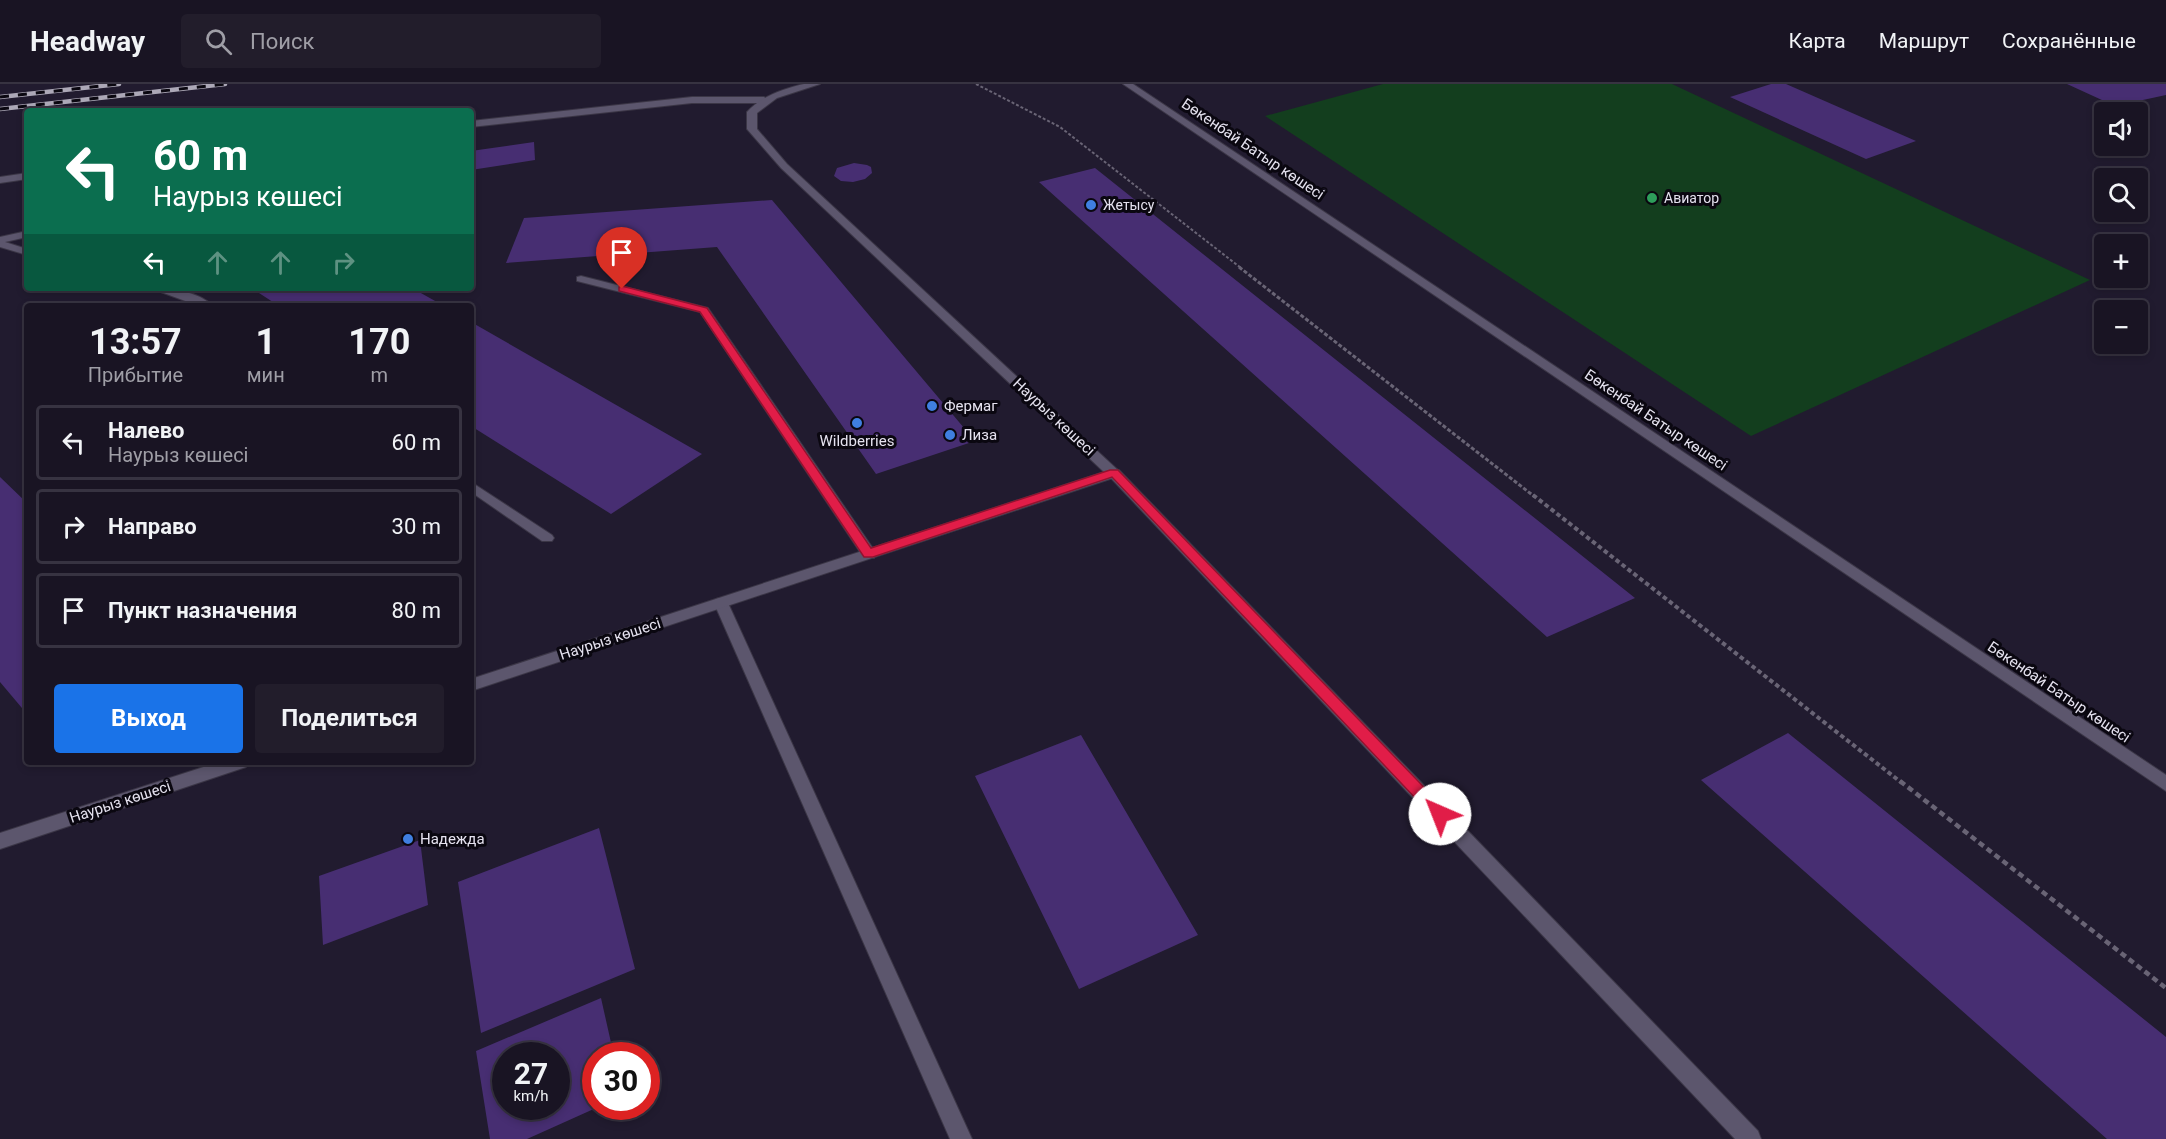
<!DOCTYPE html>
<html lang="ru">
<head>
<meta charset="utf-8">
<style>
	:root { --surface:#191423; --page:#221d2b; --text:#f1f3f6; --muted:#9f9ea6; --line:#373341; --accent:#1a73e8 }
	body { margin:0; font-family:Roboto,sans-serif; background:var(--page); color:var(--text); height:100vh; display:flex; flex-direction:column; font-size:22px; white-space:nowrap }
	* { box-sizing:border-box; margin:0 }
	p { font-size:20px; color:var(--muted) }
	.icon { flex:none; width:33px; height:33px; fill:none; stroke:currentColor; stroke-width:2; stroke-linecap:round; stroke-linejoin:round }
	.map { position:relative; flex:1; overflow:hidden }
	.details { position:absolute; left:24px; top:219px; width:450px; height:462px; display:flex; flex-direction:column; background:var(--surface); border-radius:6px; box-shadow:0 3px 9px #0003,0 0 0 2px var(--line) }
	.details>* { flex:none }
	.guide { position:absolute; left:24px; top:24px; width:450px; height:183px; border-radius:6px; box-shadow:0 3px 9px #0003,0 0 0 2px var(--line); background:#0b6e4f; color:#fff; overflow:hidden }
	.fabs { position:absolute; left:2094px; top:18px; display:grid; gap:12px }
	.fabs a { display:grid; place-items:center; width:54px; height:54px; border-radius:6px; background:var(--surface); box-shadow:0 3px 9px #0003,0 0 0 2px var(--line); font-size:30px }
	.speed { position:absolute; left:492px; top:958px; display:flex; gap:12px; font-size:30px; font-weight:700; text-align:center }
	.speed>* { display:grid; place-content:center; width:78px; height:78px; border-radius:50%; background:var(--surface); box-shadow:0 3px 9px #0003,0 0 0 2px var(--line); line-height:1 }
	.speed small { font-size:15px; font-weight:400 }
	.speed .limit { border:9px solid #d22; background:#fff; color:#111 }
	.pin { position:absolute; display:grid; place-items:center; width:51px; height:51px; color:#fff; margin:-62px -26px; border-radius:50% 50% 50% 0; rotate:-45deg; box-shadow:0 0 6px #0007 }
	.pin .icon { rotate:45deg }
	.me { position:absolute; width:66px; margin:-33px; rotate:316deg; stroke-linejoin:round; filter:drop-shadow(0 0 4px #0008) }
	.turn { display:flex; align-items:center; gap:21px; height:126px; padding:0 30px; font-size:27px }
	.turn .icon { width:78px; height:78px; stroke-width:2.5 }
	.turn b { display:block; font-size:42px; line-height:51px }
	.lanes { display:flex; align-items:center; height:57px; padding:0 30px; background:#0003; justify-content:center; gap:30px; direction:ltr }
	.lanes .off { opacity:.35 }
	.eta { display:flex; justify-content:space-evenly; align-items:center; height:102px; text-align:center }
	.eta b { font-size:36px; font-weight:700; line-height:42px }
	.button { display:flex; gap:12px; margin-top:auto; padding:12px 30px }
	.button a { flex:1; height:69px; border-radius:6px; background:var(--accent); color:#fff; font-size:24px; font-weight:700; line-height:69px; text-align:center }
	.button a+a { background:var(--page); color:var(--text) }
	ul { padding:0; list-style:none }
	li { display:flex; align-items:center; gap:18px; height:75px; margin:0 12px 9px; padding:0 18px; border:3px solid var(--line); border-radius:6px }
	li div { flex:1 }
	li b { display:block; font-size:22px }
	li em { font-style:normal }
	header { display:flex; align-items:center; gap:36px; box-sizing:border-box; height:84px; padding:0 30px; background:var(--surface); border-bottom:2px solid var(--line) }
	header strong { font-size:28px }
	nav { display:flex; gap:33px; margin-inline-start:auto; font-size:21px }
	.search { width:420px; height:54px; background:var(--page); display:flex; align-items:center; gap:15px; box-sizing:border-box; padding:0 21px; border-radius:6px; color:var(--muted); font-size:22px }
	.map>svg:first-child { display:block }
</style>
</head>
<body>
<header>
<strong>Headway</strong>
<div class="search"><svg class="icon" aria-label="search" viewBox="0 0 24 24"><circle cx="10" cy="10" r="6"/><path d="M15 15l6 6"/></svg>Поиск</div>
<nav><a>Карта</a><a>Маршрут</a><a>Сохранённые</a></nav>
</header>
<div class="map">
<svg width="2166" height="1055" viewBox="0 0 2166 1055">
	<rect width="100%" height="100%" fill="#211b2f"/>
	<path fill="#133e1e" d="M1383 0H1672L2090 196 1751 352 1265 32Z"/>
	<path fill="#472e72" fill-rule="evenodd" d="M1771 0H1786L1916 57 1866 75 1730 13Z
		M2067 0H2166V11L2115 22Z
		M534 58 535 76 471 86V67Z
		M854 79 867 81 871 83 872 89 865 95 853 98 841 97 834 92 837 84Z
		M1095 84 1635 514 1547 553 1039 98Z
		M772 116 975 357 876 390 717 163 506 179 524 134Z
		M256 204H412L444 222H279L253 205Z
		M471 238 702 370 611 430 471 342Z
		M0 393 27 419V630L0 598Z
		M1788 649 2166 953V1055H2107L1701 696Z
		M1081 651 1198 851 1079 905 975 692Z
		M599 744 635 885 481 949 458 798Z
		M420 756 428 821 323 861 319 792Z
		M601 914 614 972H596V1024L527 1055H490L476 967ZM506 972H556V1023H506Z"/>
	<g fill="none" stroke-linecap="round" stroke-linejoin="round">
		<g stroke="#3b3646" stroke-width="2">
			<path id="lane" d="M692 13H764L768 16 764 19H692L471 43V37Z
				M27 89V95L0 99V93Z
				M27 147V153L5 158 27 165V171L0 163V153Z
				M581 192 708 224 874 466 876 470 874 474H864L700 228 577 197V193Z
				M150 204C170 204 198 207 213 222H199Z
				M471 398 552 451 554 454 552 457H542L471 408Z
				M721 514 726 515 728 519 972 1055H950L714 519 716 515Z"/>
		</g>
		<g stroke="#3b3646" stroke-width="2">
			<path id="street" d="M1114 385 1119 386 1758 1047 1761 1055H1735L1109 392 1107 389 1109 386Z"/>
		</g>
		<g stroke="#3b3646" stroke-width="2">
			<path id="secondary" d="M804 0H820L777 14 757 29V45L787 80 1121 389 1119 392 471 607V595L1104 388 781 84 747 45V28C762 12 783 5 804 0Z
				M1123 0H1133L2166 691V707Z
				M219 678H248L246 683 0 765V749Z"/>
		</g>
		<path stroke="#696475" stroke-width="2" stroke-dasharray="3 2" stroke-linecap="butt" d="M976 0 1060 43 1241 184"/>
		<path stroke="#696475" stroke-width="3" stroke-dasharray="4 2" stroke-linecap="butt" d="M1239 183 1535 413"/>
		<path stroke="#696475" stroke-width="4" stroke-dasharray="4.5 3" stroke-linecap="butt" d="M1533 411 1902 699"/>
		<path stroke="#696475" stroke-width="4.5" stroke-dasharray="6 4" stroke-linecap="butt" d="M1900 697 2166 904"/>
		<use href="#lane" fill="#5c566d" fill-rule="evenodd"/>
		<use href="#street" fill="#5c566d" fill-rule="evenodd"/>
		<use href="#secondary" fill="#5c566d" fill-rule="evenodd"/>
		<g stroke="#aca8b7" stroke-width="4.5">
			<path id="rail" d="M0 13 119 0
				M0 25 225 0"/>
		</g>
		<use href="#rail" stroke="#0a0710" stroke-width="3" stroke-dasharray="9" stroke-linecap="butt"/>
	</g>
	<path fill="#e11d48" stroke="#92132f" stroke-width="1.5" d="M622 202 707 224 871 464 1110 386H1118L1446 726 1448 730 1446 735 1440 737 1435 735 1112 393 873 473H864L700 228 619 207V203Z"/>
	<circle fill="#2e9e5b" stroke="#0a0710" stroke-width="2" cx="1652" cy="114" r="6"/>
	<g fill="#3f7fe0" stroke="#0a0710" stroke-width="2">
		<circle cx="1091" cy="121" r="6"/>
		<circle cx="932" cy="322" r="6"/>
		<circle cx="857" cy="339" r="6"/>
		<circle cx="950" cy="351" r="6"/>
		<circle cx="408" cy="755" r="6"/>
	</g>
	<g text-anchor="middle" stroke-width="6" stroke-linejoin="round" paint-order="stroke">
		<g font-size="14" fill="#e5e2ef" stroke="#0a0710" text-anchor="start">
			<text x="1664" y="119">Авиатор</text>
			<text x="1103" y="126">Жетысу</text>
		</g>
		<g font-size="15" fill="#e5e2ef" stroke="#0a0710">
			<text transform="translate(1253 65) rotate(34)" y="5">Бөкенбай Батыр көшесі</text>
			<text transform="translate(1054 333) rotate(43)" y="5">Наурыз көшесі</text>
			<text transform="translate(1656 336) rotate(34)" y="5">Бөкенбай Батыр көшесі</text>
			<text transform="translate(610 555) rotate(-18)" y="5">Наурыз көшесі</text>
			<text transform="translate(2059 608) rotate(34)" y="5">Бөкенбай Батыр көшесі</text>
			<text transform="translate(120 718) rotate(-18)" y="5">Наурыз көшесі</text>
		</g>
		<g font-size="15" fill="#e5e2ef" stroke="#0a0710" text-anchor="start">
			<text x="944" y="327">Фермаг</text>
			<text x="962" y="356">Лиза</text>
			<text x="857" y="362" text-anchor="middle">Wildberries</text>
			<text x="420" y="760">Надежда</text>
		</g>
	</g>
</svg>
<div class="fabs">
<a><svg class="icon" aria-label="sound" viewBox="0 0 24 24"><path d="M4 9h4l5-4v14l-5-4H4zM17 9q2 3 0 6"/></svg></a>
<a><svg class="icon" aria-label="search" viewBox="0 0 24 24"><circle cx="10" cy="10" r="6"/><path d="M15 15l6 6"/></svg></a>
<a>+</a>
<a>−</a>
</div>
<div class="speed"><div>27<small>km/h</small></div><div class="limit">30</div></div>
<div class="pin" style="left:622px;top:205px;background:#d93025"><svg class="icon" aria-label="arrive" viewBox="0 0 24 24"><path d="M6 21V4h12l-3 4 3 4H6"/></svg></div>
<svg class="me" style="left:1440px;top:730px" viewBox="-20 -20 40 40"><circle r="19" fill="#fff"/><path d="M0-13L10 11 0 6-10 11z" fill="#e11d48"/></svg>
<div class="guide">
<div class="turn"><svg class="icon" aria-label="left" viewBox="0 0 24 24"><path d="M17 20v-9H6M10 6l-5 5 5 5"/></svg><div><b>60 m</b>Наурыз көшесі</div></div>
<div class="lanes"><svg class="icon" aria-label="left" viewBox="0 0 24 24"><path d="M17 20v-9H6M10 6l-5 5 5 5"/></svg><svg class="icon off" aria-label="ahead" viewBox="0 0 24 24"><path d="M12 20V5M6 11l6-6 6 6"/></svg><svg class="icon off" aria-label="ahead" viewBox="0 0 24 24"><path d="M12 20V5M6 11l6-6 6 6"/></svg><svg class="icon off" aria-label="right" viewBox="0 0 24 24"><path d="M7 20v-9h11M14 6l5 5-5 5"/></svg></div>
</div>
<section class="details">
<div class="eta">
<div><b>13:57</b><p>Прибытие</p></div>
<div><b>1</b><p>мин</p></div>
<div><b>170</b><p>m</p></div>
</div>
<ul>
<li><svg class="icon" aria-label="left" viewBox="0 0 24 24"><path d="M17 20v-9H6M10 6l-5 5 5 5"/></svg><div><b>Налево</b><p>Наурыз көшесі</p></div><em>60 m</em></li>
<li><svg class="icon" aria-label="right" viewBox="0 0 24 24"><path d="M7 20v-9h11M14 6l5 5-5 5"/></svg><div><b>Направо</b></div><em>30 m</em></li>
<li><svg class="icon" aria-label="arrive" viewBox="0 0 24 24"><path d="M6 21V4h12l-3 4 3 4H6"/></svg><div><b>Пункт назначения</b></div><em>80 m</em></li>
</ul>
<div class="button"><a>Выход</a><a>Поделиться</a></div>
</section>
</div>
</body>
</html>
